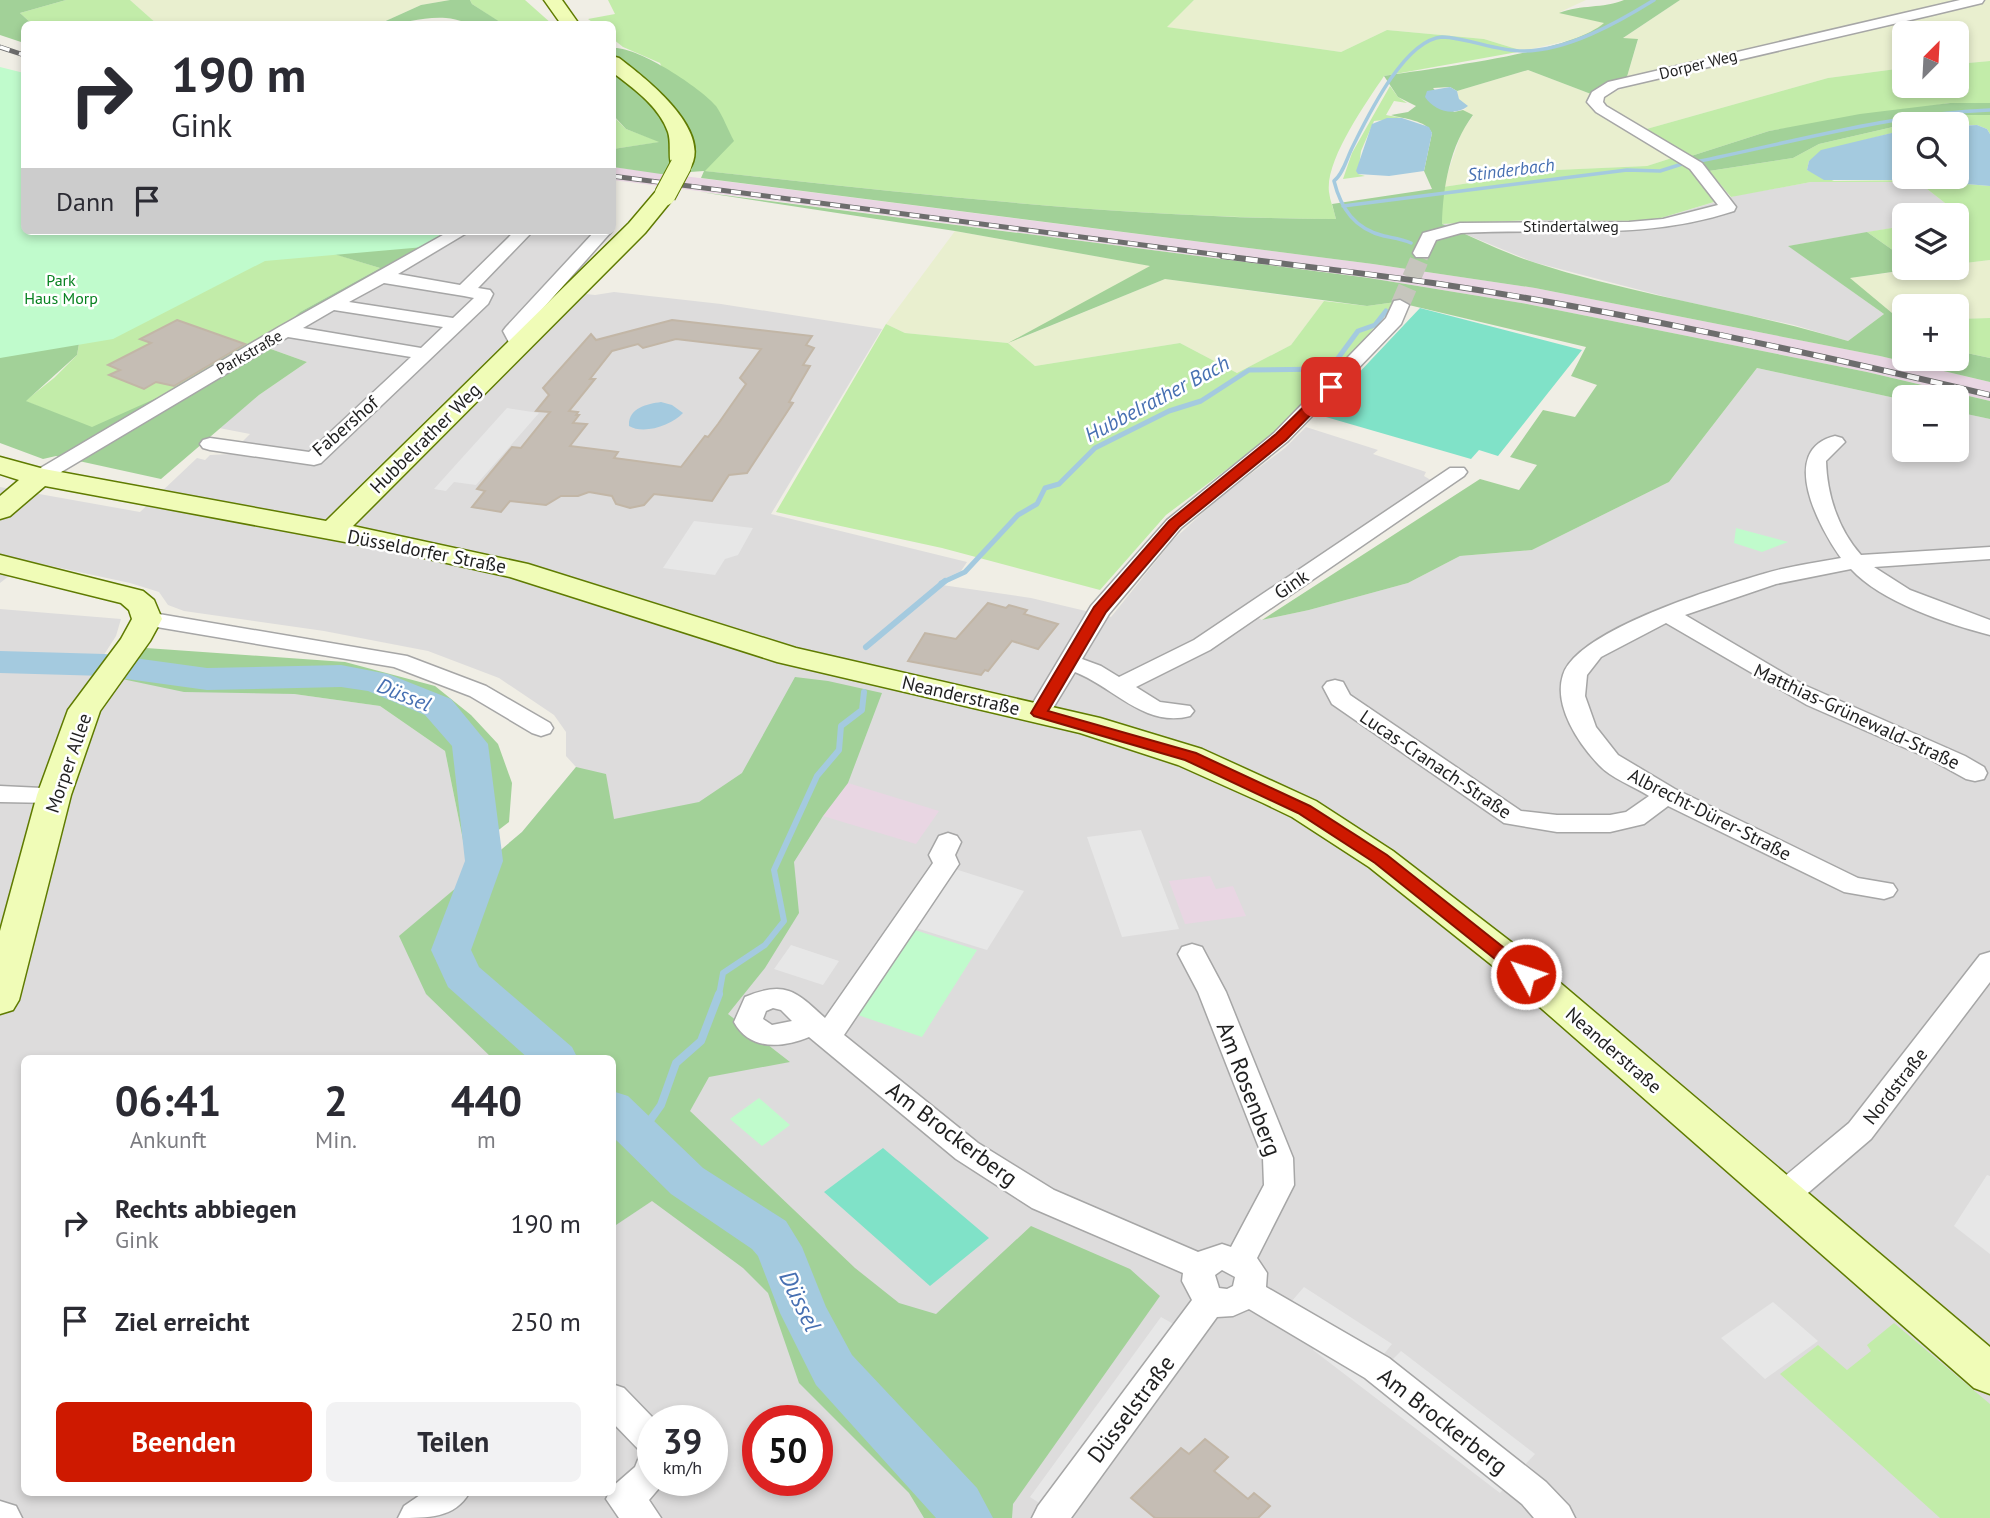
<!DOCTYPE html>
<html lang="de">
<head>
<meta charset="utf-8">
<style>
	:root { --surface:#fff; --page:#f2f2f3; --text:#2b2b33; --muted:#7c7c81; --accent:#ce1900 }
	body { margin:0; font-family:"PT Sans",sans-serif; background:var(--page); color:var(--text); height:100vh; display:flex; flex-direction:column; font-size:26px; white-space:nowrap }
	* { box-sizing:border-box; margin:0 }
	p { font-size:23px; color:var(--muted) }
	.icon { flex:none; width:38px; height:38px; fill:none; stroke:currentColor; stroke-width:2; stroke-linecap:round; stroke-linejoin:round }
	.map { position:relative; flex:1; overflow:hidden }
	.panel { position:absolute; left:21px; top:1055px; width:595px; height:441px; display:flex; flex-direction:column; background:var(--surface); border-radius:10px; box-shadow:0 4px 10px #0003 }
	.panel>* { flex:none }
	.banner { position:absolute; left:21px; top:21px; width:595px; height:214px; border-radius:10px; box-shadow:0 4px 10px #0003; background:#fff; color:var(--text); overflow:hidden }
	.needle { width:46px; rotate:24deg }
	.fabs { position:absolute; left:1892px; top:21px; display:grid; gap:14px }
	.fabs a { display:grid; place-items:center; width:77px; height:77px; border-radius:10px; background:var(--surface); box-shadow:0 4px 10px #0003; font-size:35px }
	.speed { position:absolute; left:637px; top:1405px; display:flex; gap:14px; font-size:35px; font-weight:700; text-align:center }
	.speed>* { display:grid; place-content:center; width:91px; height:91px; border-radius:50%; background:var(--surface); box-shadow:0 4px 10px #0003; line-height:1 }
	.speed small { font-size:18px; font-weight:400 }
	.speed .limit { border:10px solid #d22; background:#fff; color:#111 }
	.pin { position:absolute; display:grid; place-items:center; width:60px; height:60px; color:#fff; margin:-30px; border-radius:14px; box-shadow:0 4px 10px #0006 }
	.me { position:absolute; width:77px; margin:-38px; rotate:310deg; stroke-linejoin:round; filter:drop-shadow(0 0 5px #0008) }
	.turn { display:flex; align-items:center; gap:24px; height:147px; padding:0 35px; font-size:32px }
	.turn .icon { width:91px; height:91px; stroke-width:2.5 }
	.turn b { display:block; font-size:49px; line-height:60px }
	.then { display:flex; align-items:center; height:66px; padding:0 35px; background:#0003; gap:14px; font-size:26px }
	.eta { display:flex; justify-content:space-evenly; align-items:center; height:119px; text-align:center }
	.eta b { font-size:42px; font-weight:800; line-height:49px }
	.action { display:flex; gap:14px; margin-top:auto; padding:14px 35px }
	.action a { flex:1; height:80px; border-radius:10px; background:var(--accent); color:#fff; font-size:28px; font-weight:800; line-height:80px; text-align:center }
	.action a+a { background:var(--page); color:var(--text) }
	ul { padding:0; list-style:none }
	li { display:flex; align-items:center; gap:21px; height:98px; padding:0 35px }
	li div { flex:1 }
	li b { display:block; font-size:26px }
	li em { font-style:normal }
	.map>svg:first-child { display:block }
</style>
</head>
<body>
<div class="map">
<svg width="1990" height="1518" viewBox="0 0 1990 1518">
	<rect width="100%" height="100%" fill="#f0eee5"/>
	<path fill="#dddcdc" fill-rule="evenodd" d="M1811 182H1918L1954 210 1940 215H1904V226L1789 246 1884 314 1848 341 1794 325 1678 300 1533 262 1441 224 1530 220 1651 221 1738 195Z
		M468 231H595L542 289 595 295 614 292 721 304 882 329 771 514 967 562 961 571 938 582 942 585 1031 598 1111 617 1173 540 1219 498 1285 448 1306 427 1378 450 1373 454 1426 472 1424 476 1434 482 1242 609 1262 620 1309 610 1408 583 1460 556 1532 550 1669 482 1757 368 1904 400V450H1956L1957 412 1990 419V1518H0V672L68 671 294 694 380 706 445 751 466 855 464 881 522 832 576 767 566 756V732L554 715 499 678 428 651 324 631 184 611 168 605 159 592 130 583 28 561 0 583V487L140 512 197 458 205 460 210 455 230 454 250 434 219 428 259 395 307 362 268 348ZM24 1059H612V1493H24ZM653 1421H712V1480H653ZM758 1421H817V1480H758Z
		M0 609 121 619 116 636 100 661H0Z"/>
	<path fill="#e9d6e3" d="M613 167 1373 264 1535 288 1880 356 1990 382V401L1867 372 1527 304 1369 278 613 180Z
		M848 783 939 811 916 844 823 816Z
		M1210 876 1216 889 1233 886 1246 916 1185 924 1169 881Z"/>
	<path fill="#e9efcf" d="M130 0H450L421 5 379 24H157Z
		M1194 0H1586L1560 12 1605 23 1583 37 1523 51 1484 39 1387 30 1341 52 1166 27Z
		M1680 0H1990V61L1957 64 1956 33H1904V68L1828 78 1643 130 1612 111 1605 104 1603 97 1633 84 1626 80 1638 40 1622 39Z
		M1528 70 1591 94 1592 105 1675 157 1647 166 1556 170 1443 187 1462 131 1473 116 1463 110 1466 109 1459 100 1457 91Z
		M955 231 1151 266 1016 340 1165 279 1324 301 1291 345 1237 373 1180 343 1035 366 1008 343 905 333 886 324Z
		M1990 260V318L1957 319 1956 306H1904V316L1893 315 1849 278 1926 268H1956L1957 264Z"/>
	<path fill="#c2eca9" d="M66 0H130L157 24H32L20 13Z
		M470 0H525L552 24H498L499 22 472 4Z
		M608 0H1194L1167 27 1341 52 1387 30 1484 39 1523 51 1384 76C1366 103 1325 160 1329 192 1330 201 1334 210 1336 219 1125 218 914 194 704 171L660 63 623 47 613 39 612 24H595L588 19 615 14Z
		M1990 61V103H1950L1769 131 1688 157 1643 130 1828 78 1904 68V86H1956L1957 64Z
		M1390 86 1398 97 1407 103 1394 101 1386 115 1402 118 1374 121 1361 151 1358 174 1365 176 1343 179 1352 153Z
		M612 115 626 129 661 142 613 149Z
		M1945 115H1990V134L1987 129 1977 125 1904 124V130L1865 140 1809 161 1807 170 1834 181 1918 180 1990 186V260L1957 264 1956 215H1940L1954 210 1918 182H1811L1731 197 1709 171 1793 158 1819 144Z
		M1675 157C1692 169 1705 183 1714 202L1651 221 1530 220 1441 224 1443 187 1556 170 1647 166Z
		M1904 226V258L1867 232Z
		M188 231 296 242 380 268 300 312 271 337 171 394 92 428 25 401 54 378 77 355 80 338Z
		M1324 301 1367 306 1396 302 1355 350 1266 440 1166 515 1100 590 942 548 776 512 886 324 905 333 1008 343 1035 366 1180 343 1237 373 1291 345Z
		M1990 318V358L1957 351V319Z
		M1894 1323 1990 1404V1518H1940L1780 1374 1818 1345 1847 1370 1871 1351 1867 1345Z"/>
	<path fill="#a2d198" d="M0 0H66L20 13 32 24H24V43L0 35Z
		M450 0H470L472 4 500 22C480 31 463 19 446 18 423 16 401 25 379 24L421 5Z
		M1624 0H1680L1623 38 1638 39 1626 80 1591 94 1528 70 1457 91 1450 87 1433 88 1454 112 1463 110 1473 115C1450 146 1443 186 1442 224 1473 237 1504 253 1536 263 1638 296 1745 310 1848 341L1884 314 1788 246 1867 232 1904 258V268H1920L1850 278 1904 323V359H1956L1957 351 1990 358V382L1880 356 1535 288 1373 264 701 178 704 171 661 174 613 167V149L659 142 626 129 613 115V48C637 46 700 87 716 106 723 116 728 130 734 141L705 171C915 194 1125 218 1336 219L1332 204 1432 189 1424 171 1432 133C1426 120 1404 119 1391 115L1408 112 1416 106 1398 97 1384 76C1433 68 1570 53 1604 23L1559 13C1582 4 1602 9 1624 0Z
		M1950 103H1990V115H1945L1819 144 1793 158 1709 171 1688 157 1769 131 1860 114Z
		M700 192 1369 278 1527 304 1867 372 1990 401V419L1957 412 1956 397H1904V400L1757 368 1669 482 1532 550 1460 556 1408 583 1309 610 1262 620 1480 479 1519 490 1537 465 1510 457 1543 410 1575 417 1597 385 1571 376 1586 347 1396 302 1367 306 1165 279 1008 343 1150 266 955 231Z
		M450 231 271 337 300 312 380 268 294 242Z
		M0 298 80 338 77 355 26 401 92 427 268 348 307 362 259 395 161 479 56 456 43 459 0 443Z
		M146 648 345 662 435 686 471 715 498 744 512 783 509 822 466 855 445 751 380 706 294 694 184 692 122 679Z
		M77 660 68 671 0 672V661Z
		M795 677 828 681 882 693 848 783 823 816 794 862 799 913 765 968 728 1014 790 1062 709 1077 690 1111 855 1268 899 1303 936 1314 1031 1226 1130 1269 1160 1296 1013 1504 1012 1518H924L909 1493 799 1383 768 1293 743 1268 652 1201 613 1227 612 1059H493L426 994 399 936 522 832 576 767 606 774 614 819 699 802 742 773Z"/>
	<path fill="#c0fbcc" d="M0 67 24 73V231H450L424 247 265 261 113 339 0 358Z
		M1736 528 1788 542 1762 552 1734 543Z
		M915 930 977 950 922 1037 858 1015Z
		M759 1098 790 1125 762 1146 730 1119Z"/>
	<path fill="#80e2c8" d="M1420 308 1582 350 1498 456 1479 450 1471 459 1319 415Z
		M883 1148 989 1238 930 1286 824 1192Z"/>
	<path fill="#e7e7e7" d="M507 408 539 413 476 485 454 482 446 491 434 489Z
		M694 521 753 528 738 555 725 559 715 575 663 568Z
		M1141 830 1179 929 1122 937 1087 837Z
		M955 869 1024 891 987 950 916 928Z
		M791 945 839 961 823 985 774 969Z
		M1987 1175 1990 1176V1254L1954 1226Z
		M1304 1287 1392 1344 1379 1360 1291 1302Z
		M1773 1302 1818 1341 1765 1379 1721 1338Z
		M1161 1317 1177 1326 1047 1508 1030 1497Z
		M1319 1344 1506 1486 1500 1493 1313 1350Z
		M1401 1351 1535 1454 1522 1468 1388 1364Z"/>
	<path fill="#a4cadf" d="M1450 87 1457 91 1459 99 1468 106C1455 117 1434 111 1425 97L1427 91Z
		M1387 118H1402L1429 127 1432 133 1424 171 1389 176 1358 174 1356 171 1372 124Z
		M1977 125 1987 129 1990 134V186L1918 180H1824L1807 170 1809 161 1821 150 1904 130V177H1956L1957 126Z
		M661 402 672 405 683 413C672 425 644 435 629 426 628 408 647 404 661 402Z"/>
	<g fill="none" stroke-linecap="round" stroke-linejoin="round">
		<path stroke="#a4cadf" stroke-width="3.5" d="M1695 162C1794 142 1889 114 1990 110
			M1343 206 1627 170 1660 171 1682 164
			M1411 243C1402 239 1393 238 1384 236 1355 229 1341 209 1334 181 1343 174 1347 158 1352 148 1368 116 1404 40 1442 37 1469 38 1495 51 1523 51 1567 51 1617 23 1654 0"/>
		<path stroke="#a4cadf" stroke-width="5" d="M941 583 965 572 1018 515 1037 504 1045 488 1059 484 1095 448 1169 411 1201 401 1249 370 1330 369 1358 331 1375 325 1386 311"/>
		<path stroke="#a4cadf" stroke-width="6" d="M866 647 945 581
			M719 995 723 973 765 945 784 921 774 870 817 776 839 750 841 726 862 710 864 692"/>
		<path stroke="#a4cadf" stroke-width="8" d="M641 1133 661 1105 676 1063 701 1041 719 994"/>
		<path fill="#a4cadf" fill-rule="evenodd" d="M0 651 105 654 207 668 341 665 388 674 451 699 488 744 503 861 471 950 479 967 572 1047 578 1059H529L448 987 431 950 465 861 452 746 425 715 368 691 341 687 207 690 105 676 0 673Z
			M612 1091 628 1096 703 1168 786 1221 802 1247 826 1307 852 1355 977 1488 993 1518H936L816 1385 780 1313 758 1256 752 1249 671 1194 612 1136Z"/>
	</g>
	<path fill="#c5bdb4" stroke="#c2b6a6" stroke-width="2" fill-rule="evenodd" d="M177 320 245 344 174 386 156 382 144 389 109 375 120 370 108 365 151 343 140 339Z
		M672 320 812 336 806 345 814 348 803 365 810 366 789 402 793 403 747 473 729 475 712 501 654 494 644 505 630 508 616 504 612 496 589 492 578 496H561L546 505 510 501 501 512 472 507 485 491 477 489 512 447 521 448 550 412 536 411 549 395 543 388 591 334 596 340ZM676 339 761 349 740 378 746 384 718 424 708 437 705 436 681 467 614 458 618 452 570 446 587 424 573 423 579 415H576L578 412 569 411 595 379H590L612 351 638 344 643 348Z
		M988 603 1006 608 1009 605 1027 610 1024 614 1058 624 1038 649 1012 641 988 671 985 670 981 675 908 661 925 633 956 639Z
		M1205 1439 1228 1457 1214 1471 1248 1499 1254 1493 1270 1506 1258 1518H1155L1131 1498 1181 1448 1189 1454Z"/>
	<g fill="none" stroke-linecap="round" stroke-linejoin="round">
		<path stroke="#c6c5bd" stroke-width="16" stroke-dasharray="16 8" stroke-linecap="butt" d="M1420 257 1422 253"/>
		<path stroke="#c6c5bd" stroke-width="19" stroke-dasharray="19 10" stroke-linecap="butt" d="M1400 305 1421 256"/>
		<g stroke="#a6a6a6" stroke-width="3">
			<path id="street" d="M1960 0H1984L1982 3 1932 15 1618 88 1604 97 1603 102 1606 106 1702 163 1736 207 1734 211C1639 242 1558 227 1461 233L1436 240 1428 257H1416L1413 253 1423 233 1460 223 1629 222 1663 219 1718 205 1690 169 1596 112 1587 102 1592 92 1608 82Z
				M450 231H470L398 274 460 285 515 231H533L478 288 490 290 493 294 488 304 321 463 314 465 210 450 203 448 200 444 203 440 210 438 309 452 411 357 288 337 46 481H32L29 477 32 473 279 327ZM384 283 464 296 474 298 453 318 349 302ZM334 310 443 327 421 348 303 328Z
				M595 231H612L522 332 528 344 526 348H512L503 331 506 327Z
				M1400 300 1409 305 1401 324 1288 441 1181 528 1109 614 1082 659 1101 666 1119 677 1194 640 1450 468H1464L1467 472 1464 476 1210 650 1136 687 1160 702 1190 706 1194 711 1190 716C1144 728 1114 687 1075 672L1047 718 1039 720 1031 718 1027 713 1091 606 1167 520 1274 433 1386 318 1394 301Z
				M1835 436 1842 438 1845 442 1826 461C1827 495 1838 529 1861 555L1990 547V559L1874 567 1910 590 1990 620V635C1948 624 1881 602 1851 569L1776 584 1685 615 1804 685 1965 756 1984 767 1987 773 1984 779 1975 781 1966 779 1928 758 1807 705 1666 623 1601 657 1587 675 1585 696 1596 727 1618 755 1675 789 1858 878 1893 884 1897 890 1893 896 1884 899 1844 892 1668 806 1644 824 1610 832H1557L1504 823 1332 704 1323 687 1327 682 1335 680 1343 682 1350 695 1521 811 1557 815H1610L1626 812 1649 796C1633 786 1611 778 1599 765 1579 744 1553 706 1563 675 1577 630 1719 587 1763 574 1788 566 1815 563 1841 558 1820 529 1777 450 1835 436Z
				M147 612 407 656 486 686 550 723 553 728 550 733 541 736 532 733 470 696 394 667 139 624 136 619 139 614Z
				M0 786 63 789 67 795 63 801 54 803 0 802Z
				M948 833 957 836 961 842 955 855 959 864 844 1035 978 1143 1054 1190 1198 1252 1222 1244 1231 1247 1264 1185 1263 1158 1198 992 1178 954 1182 947 1192 944 1202 947 1226 992 1293 1158 1294 1185 1257 1258 1267 1273 1266 1287 1389 1358 1546 1482 1569 1506 1575 1518H1534L1522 1504 1365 1378 1249 1309 1233 1316 1217 1317 1071 1518H1032L1038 1506 1192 1300 1182 1281 1183 1273 1032 1208 956 1159 809 1037C782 1048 750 1051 734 1022L745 997C785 980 796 991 825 1018L933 863 929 855 939 836ZM773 1008 781 1010 792 1021 772 1025 763 1019 766 1011ZM1222 1270 1235 1277 1233 1286 1227 1289 1219 1288 1215 1275Z
				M1990 952V982L1871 1139 1795 1204 1784 1207 1773 1204 1769 1195 1773 1186 1849 1123 1980 955Z
				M612 1384 624 1388 656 1421H653V1480H666L649 1500 661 1518H619L606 1499 609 1493H612V1487L635 1467 641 1452 612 1422Z
				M423 1493H469C455 1518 428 1518 398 1518L404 1506Z
				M0 1501 16 1506 22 1518H0Z"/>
		</g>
		<g stroke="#5f7b01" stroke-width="3">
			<path id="secondary" d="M544 0H562L579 24H561Z
				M612 56 619 58C644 77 715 131 689 170H673C667 160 672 144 668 132 659 106 633 88 612 72Z
				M665 188 673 190 676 195 645 233 353 526 528 564 796 648 1100 718 1202 749 1316 801 1393 851 1519 948 1990 1347V1394L1974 1388 1493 966 1369 867 1292 817 1263 803 1178 765 1080 733 777 662 510 577 388 550 45 486 10 516 0 519V496L19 480 0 474V457L44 469 326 521 629 223 657 190Z
				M0 555 143 591 154 600 162 619 150 641 100 711 71 795 19 1000 13 1010 0 1014V931L37 795 68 710 121 639 132 619 129 610 121 603 0 573Z"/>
		</g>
		<use href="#street" fill="#fff" fill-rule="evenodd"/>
		<use href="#secondary" fill="#f0fcb7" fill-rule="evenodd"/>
		<g stroke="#6d6d6d" stroke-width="5">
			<path id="rail-far1" d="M0 47 24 55
				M612 176 1235 257"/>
		</g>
		<g stroke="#6d6d6d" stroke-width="6">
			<path id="rail" d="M1222 256C1292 265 1363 273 1433 283 1620 311 1806 352 1990 395"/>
		</g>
		<use href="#rail-far1" stroke="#fff" stroke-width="3.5" stroke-dasharray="10" stroke-linecap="butt"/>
		<use href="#rail" stroke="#fff" stroke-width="4.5" stroke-dasharray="12" stroke-linecap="butt"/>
		<g stroke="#5f7b01" stroke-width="23" stroke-linecap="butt">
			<path id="secondary-bridge" d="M665 195 681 165"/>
		</g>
		<use href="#secondary-bridge" stroke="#f0fcb7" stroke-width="21"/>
	</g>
	<path fill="#ce1900" stroke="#861000" stroke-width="2" d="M1331 383 1338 387 1336 389 1286 440 1179 527 1106 612 1048 711 1196 753 1310 806 1387 855 1532 970 1535 974 1532 979H1520L1375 863 1298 813 1185 760 1034 716 1031 713 1094 607 1169 521 1276 434 1327 384Z"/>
	<g text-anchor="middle" stroke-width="5" stroke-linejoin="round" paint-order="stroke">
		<g font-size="16" fill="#1f1f1f" stroke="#fff">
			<text transform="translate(1698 64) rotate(-14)" y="6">Dorper Weg</text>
			<text x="1571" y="232">Stindertalweg</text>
			<text transform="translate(249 352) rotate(-30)" y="6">Parkstraße</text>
		</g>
		<g font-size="16" fill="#088221" stroke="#fff">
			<text x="61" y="286">Park<tspan x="61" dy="18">Haus Morp</tspan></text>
		</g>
		<g font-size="18" font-style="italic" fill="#4770b2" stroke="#fff">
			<text transform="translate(1511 170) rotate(-7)" y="6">Stinderbach</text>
		</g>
		<g font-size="19" fill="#1f1f1f" stroke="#fff">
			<text transform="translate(345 426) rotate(-41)" y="7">Fabershof</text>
			<text transform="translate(425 438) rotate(-45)" y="7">Hubbelrather Weg</text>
			<text transform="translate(427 551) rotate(11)" y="7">Düsseldorfer Straße</text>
			<text transform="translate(1291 584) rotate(-34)" y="7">Gink</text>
			<text transform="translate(961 695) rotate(13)" y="7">Neanderstraße</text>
			<text transform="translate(1857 716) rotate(25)" y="7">Matthias-Grünewald-Straße</text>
			<text transform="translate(68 763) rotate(-71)" y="7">Morper Allee</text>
			<text transform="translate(1436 764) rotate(34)" y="7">Lucas-Cranach-Straße</text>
			<text transform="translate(1710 814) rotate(27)" y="7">Albrecht-Dürer-Straße</text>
			<text transform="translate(1614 1050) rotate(41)" y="7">Neanderstraße</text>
			<text transform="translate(1895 1086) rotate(-52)" y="7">Nordstraße</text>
		</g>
		<g font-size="21" font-style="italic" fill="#4770b2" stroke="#fff">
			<text transform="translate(1157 399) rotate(-28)" y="7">Hubbelrather Bach</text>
			<text transform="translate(404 695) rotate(22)" y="7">Düssel</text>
		</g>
		<g font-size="23" fill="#1f1f1f" stroke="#fff">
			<text transform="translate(1249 1089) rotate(69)" y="8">Am Rosenberg</text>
			<text transform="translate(952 1134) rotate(37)" y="8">Am Brockerberg</text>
			<text transform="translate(1131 1409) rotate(-53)" y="8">Düsselstraße</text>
			<text transform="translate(1443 1421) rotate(38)" y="8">Am Brockerberg</text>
		</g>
		<g font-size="24" font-style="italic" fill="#4770b2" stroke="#fff">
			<text transform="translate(800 1301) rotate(64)" y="8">Düssel</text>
		</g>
	</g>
</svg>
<div class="fabs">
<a><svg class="needle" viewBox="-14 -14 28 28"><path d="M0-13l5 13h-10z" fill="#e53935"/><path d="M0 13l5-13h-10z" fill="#7c7c81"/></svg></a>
<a><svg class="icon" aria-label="search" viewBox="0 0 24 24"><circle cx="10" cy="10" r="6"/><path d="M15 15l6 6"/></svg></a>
<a><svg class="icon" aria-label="layers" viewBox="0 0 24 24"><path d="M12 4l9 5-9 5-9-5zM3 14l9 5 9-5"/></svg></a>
<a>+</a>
<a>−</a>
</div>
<div class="speed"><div>39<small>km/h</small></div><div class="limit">50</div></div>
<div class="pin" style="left:1331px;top:387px;background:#d93025"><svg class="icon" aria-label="arrive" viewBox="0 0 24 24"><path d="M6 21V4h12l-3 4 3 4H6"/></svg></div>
<svg class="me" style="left:1526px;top:974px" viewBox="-20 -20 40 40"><circle r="17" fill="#ce1900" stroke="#fff" stroke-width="3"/><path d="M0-11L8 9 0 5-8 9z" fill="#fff"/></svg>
<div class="banner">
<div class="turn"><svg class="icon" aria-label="right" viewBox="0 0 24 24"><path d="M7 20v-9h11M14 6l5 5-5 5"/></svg><div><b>190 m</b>Gink</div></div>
<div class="then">Dann<svg class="icon" aria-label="arrive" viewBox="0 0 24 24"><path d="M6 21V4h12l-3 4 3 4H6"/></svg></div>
</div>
<section class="panel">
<div class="eta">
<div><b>06:41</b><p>Ankunft</p></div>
<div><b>2</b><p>Min.</p></div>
<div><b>440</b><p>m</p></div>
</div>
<ul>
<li><svg class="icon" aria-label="right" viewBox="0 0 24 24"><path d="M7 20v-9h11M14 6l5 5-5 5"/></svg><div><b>Rechts abbiegen</b><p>Gink</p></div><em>190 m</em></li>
<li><svg class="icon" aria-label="arrive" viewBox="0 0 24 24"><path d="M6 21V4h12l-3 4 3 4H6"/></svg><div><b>Ziel erreicht</b></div><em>250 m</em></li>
</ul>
<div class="action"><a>Beenden</a><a>Teilen</a></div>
</section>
</div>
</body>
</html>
